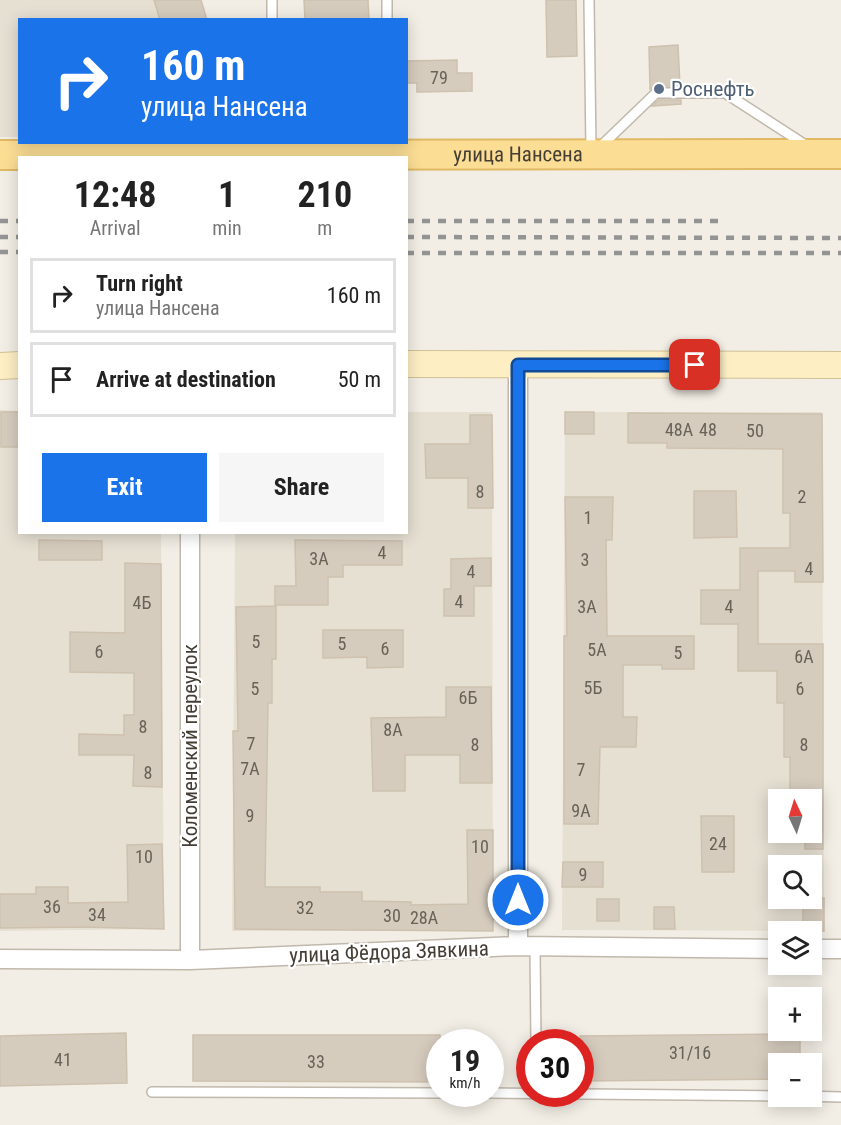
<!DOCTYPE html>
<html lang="en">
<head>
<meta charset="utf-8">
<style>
	:root { --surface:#fff; --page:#f6f6f6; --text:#222; --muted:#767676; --line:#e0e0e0; --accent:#1a73e8 }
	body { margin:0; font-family:"Roboto Condensed",sans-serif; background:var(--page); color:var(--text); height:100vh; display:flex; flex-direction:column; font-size:22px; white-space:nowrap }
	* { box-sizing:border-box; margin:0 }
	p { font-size:20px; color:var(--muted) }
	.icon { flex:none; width:33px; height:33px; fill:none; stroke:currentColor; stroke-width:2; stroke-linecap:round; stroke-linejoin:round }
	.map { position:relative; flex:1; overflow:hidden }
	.drawer { position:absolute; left:18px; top:156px; width:390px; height:378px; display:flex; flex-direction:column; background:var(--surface); border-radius:0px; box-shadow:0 3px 15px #0003 }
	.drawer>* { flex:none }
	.guide { position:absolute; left:18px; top:18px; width:390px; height:126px; border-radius:0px; box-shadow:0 3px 15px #0003; background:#1a73e8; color:#fff; overflow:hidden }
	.needle { width:39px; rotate:356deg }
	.buttons { position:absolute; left:768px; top:789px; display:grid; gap:12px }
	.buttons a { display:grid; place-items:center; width:54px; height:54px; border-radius:0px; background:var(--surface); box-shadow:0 3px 15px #0003; font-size:30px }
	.speed { position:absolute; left:426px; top:1029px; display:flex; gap:12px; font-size:30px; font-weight:700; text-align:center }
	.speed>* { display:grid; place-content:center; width:78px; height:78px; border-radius:50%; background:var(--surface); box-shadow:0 3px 15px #0003; line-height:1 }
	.speed small { font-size:15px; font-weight:400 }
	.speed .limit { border:9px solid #d22; background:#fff; color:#111 }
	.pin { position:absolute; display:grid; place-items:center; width:51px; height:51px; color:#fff; margin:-26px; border-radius:12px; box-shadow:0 3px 9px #0006 }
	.me { position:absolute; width:66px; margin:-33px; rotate:0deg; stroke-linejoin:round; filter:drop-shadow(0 0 4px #0008) }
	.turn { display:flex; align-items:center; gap:21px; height:126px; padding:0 24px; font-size:27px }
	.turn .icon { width:78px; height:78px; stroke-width:2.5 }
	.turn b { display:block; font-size:42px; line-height:51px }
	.eta { display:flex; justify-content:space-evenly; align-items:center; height:102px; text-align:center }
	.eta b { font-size:36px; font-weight:700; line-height:42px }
	.primary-button { display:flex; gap:12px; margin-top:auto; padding:12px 24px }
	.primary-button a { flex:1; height:69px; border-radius:0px; background:var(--accent); color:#fff; font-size:24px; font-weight:700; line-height:69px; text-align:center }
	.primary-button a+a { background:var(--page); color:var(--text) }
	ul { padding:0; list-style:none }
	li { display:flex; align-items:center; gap:18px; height:75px; margin:0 12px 9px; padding:0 12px; border:3px solid var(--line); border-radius:0px }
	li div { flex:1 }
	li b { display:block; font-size:22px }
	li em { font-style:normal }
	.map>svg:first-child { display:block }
</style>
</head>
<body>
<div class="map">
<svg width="841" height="1125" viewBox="0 0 841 1125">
	<rect width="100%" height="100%" fill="#f2eee5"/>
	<path fill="#e6e0d3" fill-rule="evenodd" d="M0 0H155L160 19 20 20 19 137H0Z
		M0 410 19 411 20 532 161 533 164 929 0 931Z
		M407 412H492L493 931H232L235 533 406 532Z
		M565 412H822L824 931 562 930ZM778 800H812V832H778ZM778 866H812V898H778Z"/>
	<path fill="#d6ccbe" stroke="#cec1ae" stroke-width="1.5" d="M154 0H201L207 20H160Z
		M304 0H368L369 20H305Z
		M546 0H576L577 56 547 57Z
		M678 45 680 86H656L650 89 649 47Z
		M457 60V73H472V91L417 92V83H406V61Z
		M659 100H681V104L652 106Z
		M1 412H20V447H1Z
		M565 412H594V434H565Z
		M628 413 822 414 823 582H795V571H758V644H823V849H805V832H812V800H790V757H784V703H777V671H738V624H701V590H740V548H790V513H783V449L667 448V443H628Z
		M470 415H492L493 508H468V478H426L425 444H470Z
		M694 491H736L737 537 694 538Z
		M565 497H613L612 540H606L607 636H694V669H662V665H623V717H637L636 747H600L598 824H564V636H567Z
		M39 540 102 541V560H39Z
		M295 540 402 541V565H343V577H328V605H275V586H296Z
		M491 558V586H474V616H444V589H451V559Z
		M125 563 161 564 162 787 133 786 134 755H79V734L124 735V715H134V673L70 672V632L125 633Z
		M276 606V659H272V703H268L265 887H320V892H362V901L411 902V905L468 904 467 830H493V931L235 929 233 731H238L236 607Z
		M323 630H403V667L367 668V657L323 658Z
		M446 687H491L492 783H460V755H405V791H373L371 718 446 717Z
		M701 816H734V872H702Z
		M162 844 164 929 83 927 0 928V894H36V887H68V903L128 902 127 845Z
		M563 862H603V887H562Z
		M803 898H824V931H803Z
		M597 899H619V921H597Z
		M654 907H674L675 929H654Z
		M126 1033 127 1083 0 1086V1036Z
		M800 1034V1064H778V1079L580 1081V1036Z
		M193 1035H440V1082L193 1081Z"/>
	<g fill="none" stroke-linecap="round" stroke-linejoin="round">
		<g stroke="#c0b8ab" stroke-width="12">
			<path id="service" d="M589 0 591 151
				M272 20V0
				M387 20V0
				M600 147 656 93H725L807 146
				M535 948 536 1042
				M152 1092 440 1093
				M490 1093 778 1096
				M802 1096 841 1097"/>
		</g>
		<g stroke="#c0b8ab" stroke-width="21">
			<path id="minor" d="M518 365V946
				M190 532V960
				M812 949H841
				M0 959 190 960 518 946 778 949"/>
		</g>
		<g stroke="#d1c196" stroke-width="28">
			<path id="secondary" d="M406 364 841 365
				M0 366 20 365"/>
		</g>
		<g stroke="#e0b965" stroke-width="32">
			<g id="primary">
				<path id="s1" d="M0 155 841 154"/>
			</g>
		</g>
		<use href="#service" stroke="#fff" stroke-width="9"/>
		<use href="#minor" stroke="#fff" stroke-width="18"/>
		<use href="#secondary" stroke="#fdeec4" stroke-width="26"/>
		<use href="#primary" stroke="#fbdd94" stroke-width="28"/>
		<path stroke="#949494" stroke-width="4.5" stroke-dasharray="8 8" stroke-linecap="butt" d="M0 221H20
			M406 221H718
			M0 237H20
			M406 237 841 238
			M0 252H20
			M406 253H841"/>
	</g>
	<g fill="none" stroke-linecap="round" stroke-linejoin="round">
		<g stroke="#114b97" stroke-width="15">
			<path id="route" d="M518 900V365H695"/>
		</g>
		<use href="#route" stroke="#1a73e8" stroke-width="10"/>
	</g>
	<circle fill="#5c6f8a" stroke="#fff" stroke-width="2" cx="659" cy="89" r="6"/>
	<g text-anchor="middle" stroke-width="4.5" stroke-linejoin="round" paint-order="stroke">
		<g font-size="18" fill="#686257">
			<text x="439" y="84">79</text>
			<text x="679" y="436">48А</text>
			<text x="708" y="436">48</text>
			<text x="755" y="437">50</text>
			<text x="480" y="498">8</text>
			<text x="802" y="503">2</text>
			<text x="588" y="524">1</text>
			<text x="382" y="559">4</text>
			<text x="319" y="565">3А</text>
			<text x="585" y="566">3</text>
			<text x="809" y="575">4</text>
			<text x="471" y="578">4</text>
			<text x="459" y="608">4</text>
			<text x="142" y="609">4Б</text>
			<text x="587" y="613">3А</text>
			<text x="729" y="613">4</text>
			<text x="256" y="648">5</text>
			<text x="342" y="650">5</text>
			<text x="385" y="655">6</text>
			<text x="597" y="656">5А</text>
			<text x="99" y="658">6</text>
			<text x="678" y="659">5</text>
			<text x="804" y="663">6А</text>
			<text x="593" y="694">5Б</text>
			<text x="255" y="695">5</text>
			<text x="800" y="695">6</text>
			<text x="468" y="704">6Б</text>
			<text x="143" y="733">8</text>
			<text x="393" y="736">8А</text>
			<text x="251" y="750">7</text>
			<text x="475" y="751">8</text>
			<text x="804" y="751">8</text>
			<text x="250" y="775">7А</text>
			<text x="581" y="776">7</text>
			<text x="148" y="779">8</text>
			<text x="581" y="817">9А</text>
			<text x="250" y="822">9</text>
			<text x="718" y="850">24</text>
			<text x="480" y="853">10</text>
			<text x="144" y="863">10</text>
			<text x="583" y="881">9</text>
			<text x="52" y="913">36</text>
			<text x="305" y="914">32</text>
			<text x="97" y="921">34</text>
			<text x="392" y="922">30</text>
			<text x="424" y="924">28А</text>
			<text x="690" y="1059">31/16</text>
			<text x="63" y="1066">41</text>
			<text x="316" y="1068">33</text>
		</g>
		<g font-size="21" fill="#4e5e75" stroke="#fff" text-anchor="start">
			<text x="671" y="96">Роснефть</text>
		</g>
		<g font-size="21" fill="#443e35" stroke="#fff">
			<text dy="7" stroke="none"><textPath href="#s1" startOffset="518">улица Нансена</textPath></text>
			<text transform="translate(190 746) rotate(-90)" y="7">Коломенский переулок</text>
			<text transform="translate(389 952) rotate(-2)" y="7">улица Фёдора Зявкина</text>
		</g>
	</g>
</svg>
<div class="buttons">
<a><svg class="needle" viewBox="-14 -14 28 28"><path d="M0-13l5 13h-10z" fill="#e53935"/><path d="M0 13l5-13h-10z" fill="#767676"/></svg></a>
<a><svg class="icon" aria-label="search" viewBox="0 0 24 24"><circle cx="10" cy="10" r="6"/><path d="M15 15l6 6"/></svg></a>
<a><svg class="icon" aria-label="layers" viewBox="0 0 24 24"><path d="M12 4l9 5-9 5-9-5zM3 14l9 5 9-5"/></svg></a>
<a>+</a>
<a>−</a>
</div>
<div class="speed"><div>19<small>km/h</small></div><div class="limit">30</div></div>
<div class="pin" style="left:695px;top:365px;background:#d93025"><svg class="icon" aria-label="arrive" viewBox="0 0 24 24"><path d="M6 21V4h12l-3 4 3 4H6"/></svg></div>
<svg class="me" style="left:518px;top:900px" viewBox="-20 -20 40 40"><circle r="17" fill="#1a73e8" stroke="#fff" stroke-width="3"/><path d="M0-11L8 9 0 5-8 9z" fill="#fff"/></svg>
<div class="guide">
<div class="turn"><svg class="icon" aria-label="right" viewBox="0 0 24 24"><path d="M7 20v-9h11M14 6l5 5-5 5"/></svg><div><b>160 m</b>улица Нансена</div></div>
</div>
<section class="drawer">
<div class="eta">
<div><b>12:48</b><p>Arrival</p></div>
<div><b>1</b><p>min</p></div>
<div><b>210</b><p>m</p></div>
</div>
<ul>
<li><svg class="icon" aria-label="right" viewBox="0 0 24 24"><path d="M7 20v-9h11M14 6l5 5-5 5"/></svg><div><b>Turn right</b><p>улица Нансена</p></div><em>160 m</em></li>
<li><svg class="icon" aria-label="arrive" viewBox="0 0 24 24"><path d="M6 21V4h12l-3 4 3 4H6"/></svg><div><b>Arrive at destination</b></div><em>50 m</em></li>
</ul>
<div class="primary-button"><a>Exit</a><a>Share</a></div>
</section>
</div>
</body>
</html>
